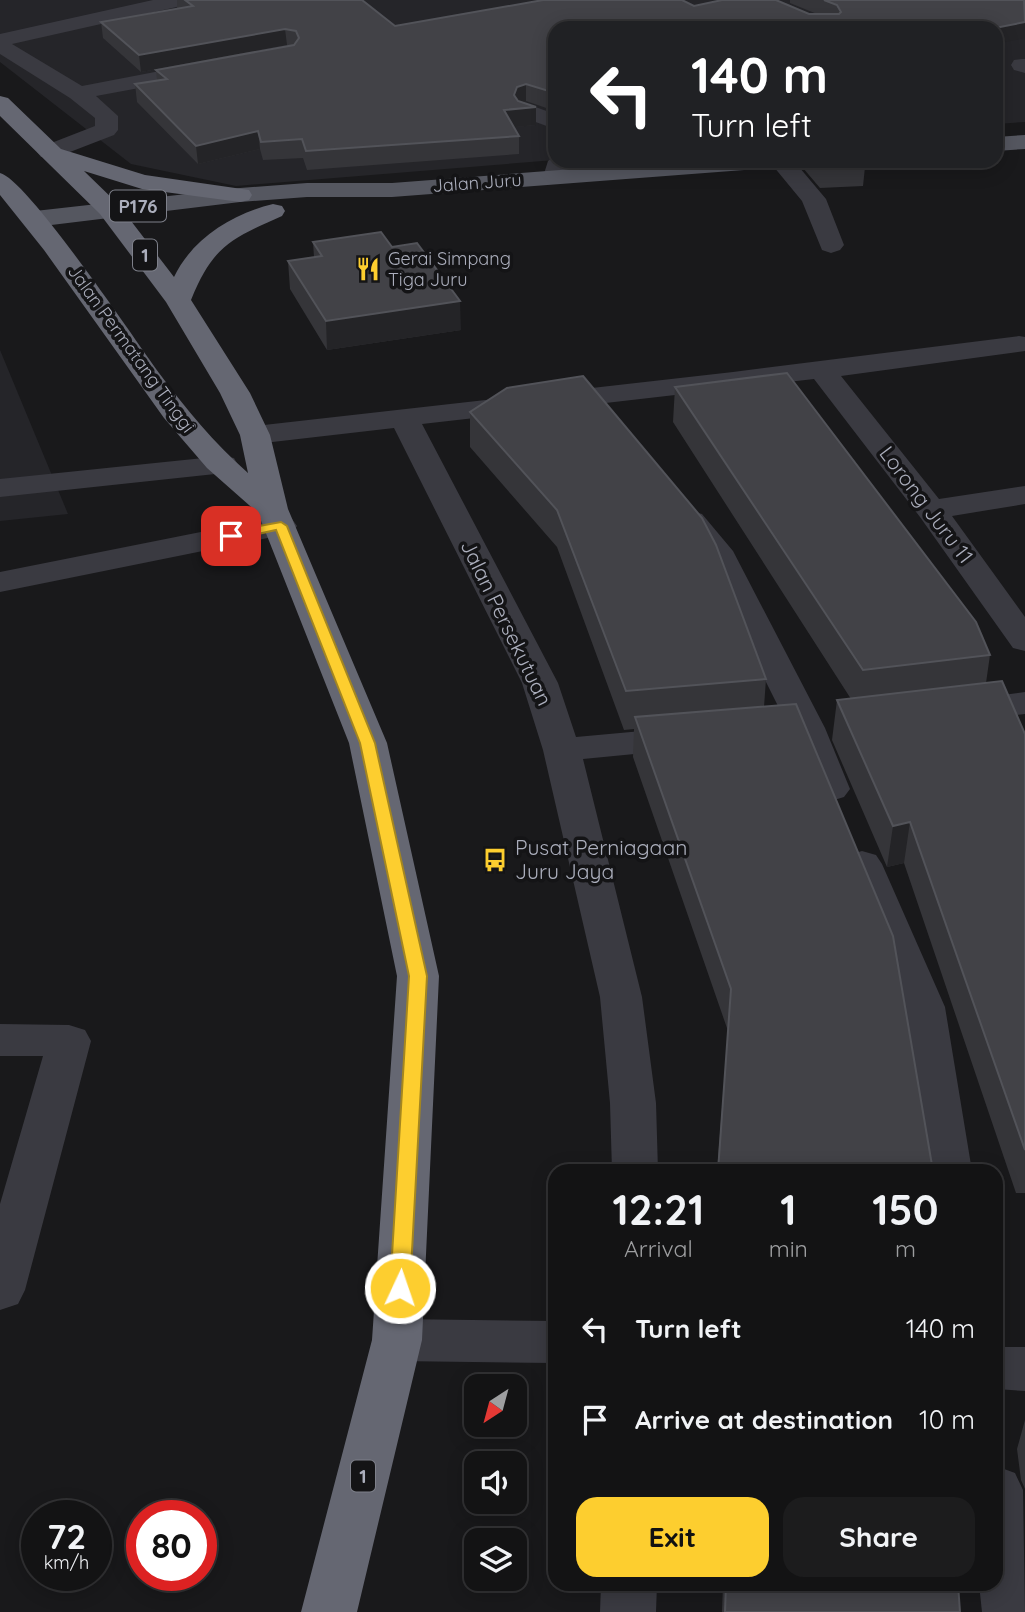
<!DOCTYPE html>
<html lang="en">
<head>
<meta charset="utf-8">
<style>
	:root { --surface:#131314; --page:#1c1c1d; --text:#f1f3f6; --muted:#9d9ea0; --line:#323234; --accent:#fdce2f }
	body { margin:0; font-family:Quicksand,sans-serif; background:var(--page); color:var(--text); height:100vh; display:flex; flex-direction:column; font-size:26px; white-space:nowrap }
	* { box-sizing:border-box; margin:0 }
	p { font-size:23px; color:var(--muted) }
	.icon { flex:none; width:38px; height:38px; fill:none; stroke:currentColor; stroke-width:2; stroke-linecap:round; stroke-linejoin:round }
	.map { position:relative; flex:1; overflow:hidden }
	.details { position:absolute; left:548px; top:1164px; width:455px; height:427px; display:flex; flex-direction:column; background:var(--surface); border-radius:21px; box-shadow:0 4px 18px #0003,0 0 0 2px var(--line) }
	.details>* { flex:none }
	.banner { position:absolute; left:548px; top:21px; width:455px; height:147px; border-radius:21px; box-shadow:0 4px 18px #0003,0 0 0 2px var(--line); background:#202124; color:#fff; overflow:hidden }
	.needle { width:46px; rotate:216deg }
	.fabs { position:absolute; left:464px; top:1374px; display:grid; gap:14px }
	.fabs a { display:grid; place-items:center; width:63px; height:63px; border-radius:14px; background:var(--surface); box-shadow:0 4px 18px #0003,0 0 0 2px var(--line); font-size:35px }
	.speed { position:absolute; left:21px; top:1500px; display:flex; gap:14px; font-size:35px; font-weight:700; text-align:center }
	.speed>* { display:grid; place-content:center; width:91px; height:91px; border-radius:50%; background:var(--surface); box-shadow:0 4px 18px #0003,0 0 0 2px var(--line); line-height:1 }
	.speed small { font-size:18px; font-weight:400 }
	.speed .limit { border:10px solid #d22; background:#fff; color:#111 }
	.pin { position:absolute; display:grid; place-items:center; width:60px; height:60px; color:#fff; margin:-30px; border-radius:14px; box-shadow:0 4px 10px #0006 }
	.me { position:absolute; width:77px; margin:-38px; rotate:3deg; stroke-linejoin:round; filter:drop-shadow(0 0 5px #0008) }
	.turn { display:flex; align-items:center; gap:24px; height:147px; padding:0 28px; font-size:32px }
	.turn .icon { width:91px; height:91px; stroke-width:2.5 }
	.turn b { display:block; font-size:49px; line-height:60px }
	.eta { display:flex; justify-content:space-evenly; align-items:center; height:119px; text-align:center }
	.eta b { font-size:42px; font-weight:700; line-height:49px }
	.button { display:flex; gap:14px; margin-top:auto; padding:14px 28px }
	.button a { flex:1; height:80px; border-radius:21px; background:var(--accent); color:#111; font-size:28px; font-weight:700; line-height:80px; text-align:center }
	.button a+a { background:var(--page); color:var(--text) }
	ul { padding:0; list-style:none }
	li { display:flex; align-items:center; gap:21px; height:91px; padding:0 28px }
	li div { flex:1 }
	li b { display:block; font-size:26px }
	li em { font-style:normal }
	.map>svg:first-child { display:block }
</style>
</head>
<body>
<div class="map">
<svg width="1025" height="1612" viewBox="0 0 1025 1612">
	<rect width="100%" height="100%" fill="#19191b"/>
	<path fill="#252529" d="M0 0H1025V122L996 124V28H555V160L236 186 131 164 0 62Z
		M0 350 68 514 0 521Z"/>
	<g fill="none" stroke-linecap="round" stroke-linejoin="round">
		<path fill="#3a3a41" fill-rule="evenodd" d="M153 0H191L188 4 181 6 12 44 82 86 207 62 215 64 218 69 215 74 96 96 118 116V130L114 135 57 157H41L37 152 41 147 95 126V118L70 98 0 54V34Z
			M1022 59H1025V73L1014 70 1011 65 1014 60Z
			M527 104 555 114V129L519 116 516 111 519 106Z
			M555 155V161H572L564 182 555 184 546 182 543 177 548 161Z
			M769 161H794L826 199 844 245 840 250 831 253 822 250 802 201Z
			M1019 336 1025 337V351L841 376 939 499 1025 486V504L952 516 1025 617V651L1013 648 920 517 814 379 422 424 558 683 576 737 686 727 699 730 704 738 699 746 686 749 583 759 642 997 656 1103 658 1171H612L610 1103 600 997 543 750 522 683 394 428 255 444 244 441 240 435 244 429 255 426 733 372Z
			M223 456 234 458 238 465 234 472 0 497V479Z
			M691 511 702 514 733 551 825 728 850 789 844 797 831 801 818 797 812 789 789 728 702 554 675 521 680 514Z
			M281 516 292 519 297 526 292 533 0 592V572Z
			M1025 692V714L961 721 948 718 943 710 948 702Z
			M862 851 876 855 882 864 945 1007 972 1171H926L901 1007 842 864 848 855Z
			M0 1024 69 1025 85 1030 91 1041 25 1290 18 1304 0 1310V1204L43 1056H0Z
			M397 1319 555 1321V1363L397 1361 379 1355 372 1340 379 1325Z
			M996 1347H1025V1391L996 1389Z
			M996 1466 1015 1473 1023 1490 1025 1612H982L979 1584H996Z
			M601 1584H657L656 1612H600Z"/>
		<path fill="#555760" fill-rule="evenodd" d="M1025 135V149L996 151V137Z
			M677 161H783L779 166 771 168 392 197H307L240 202 35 227 26 224 22 219 26 214 35 211 240 188 307 183H392Z"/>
		<path fill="#656772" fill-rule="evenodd" d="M0 96 8 98 61 149 145 175 249 190 252 195 249 200 240 202 142 189 84 171 118 204 174 277C192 239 232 214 273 204L282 206 285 211 282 216C230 239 213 246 191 300L250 393 270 435 288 509 387 743 439 976 422 1340 357 1612H301L372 1340 397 976 349 743 258 513 207 468 164 418 44 250 0 195V173C27 179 135 340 159 373 186 409 214 443 248 473L240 435 220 393 166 302 100 214 0 116Z"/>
	</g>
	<path fill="#353539" d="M177 0H362L395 26 694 6 817 14 790 3V0H1025V38L555 28V111L526 101 523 102 536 107V125L514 127 519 136V154L307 170 303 158 263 160 260 149 198 164 137 102 135 84 157 80 156 70 288 46 287 45 141 72 103 38 101 22 177 9Z
		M797 161H861L865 167 863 186 820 188Z
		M313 242 392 247 461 330 327 350 290 289 288 261 314 257Z
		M675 387 990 655 986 683 1025 734V1193H1016L904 863 887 867 832 740 837 700 851 699 673 422Z
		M470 412 766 679 764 707 933 1171H717L728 1031 633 757 634 729 624 730 557 547 470 447Z
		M1025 1420V1489L1021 1480 1017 1449Z
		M723 1584H958L960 1612H722Z"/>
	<path fill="#242427" d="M1025 22V38L996 44V28Z
		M285 29 287 45 141 72 139 55Z
		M526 84V101L517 105 536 107V125L504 128V110L514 95 517 87Z
		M258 131 260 149 198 164 196 146Z
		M460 301 461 330 327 350 326 321Z
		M910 822 904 863 887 867 893 826Z"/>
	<path fill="#424247" stroke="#525359" stroke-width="2" d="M185 0H362L395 26 543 0H682L694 6 722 0H776L809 14H839L841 12 837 5 824 0H1024L1025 22 995 28H555V93L526 84 517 87 514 95 518 101 536 107 504 110 519 136 306 151 302 139 261 142 258 131 196 146 135 84 167 79 156 70 294 45 299 38 296 31 285 29 139 55 101 22 193 6Z
		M814 161H861L865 167 822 169Z
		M381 232 392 247 417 243 460 301 326 321 288 261 322 256 313 242Z
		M787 373 976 622 990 655 863 670 675 387Z
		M583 376 702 518 716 545 766 679 626 691 557 510 470 412 507 388Z
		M1002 681 1025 734V1150L910 822 893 826 837 700Z
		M796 704 893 936 933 1171H718L731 989 635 717Z
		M726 1584H958L960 1612H725Z"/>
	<path fill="#fdce2f" stroke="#a4861f" stroke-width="2" d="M281 522 287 526 375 743 427 976 410 1288 407 1294 400 1297 393 1294 390 1288 409 976 360 743 276 530 231 540 224 536 231 531Z"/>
	<defs>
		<g id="restaurant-bare" transform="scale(1.89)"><path d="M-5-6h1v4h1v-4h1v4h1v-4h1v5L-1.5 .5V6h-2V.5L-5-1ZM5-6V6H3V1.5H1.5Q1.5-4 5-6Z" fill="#fdce2f" stroke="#141416" stroke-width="2.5" paint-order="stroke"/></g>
		<g id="bus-bare" transform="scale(1.89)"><path d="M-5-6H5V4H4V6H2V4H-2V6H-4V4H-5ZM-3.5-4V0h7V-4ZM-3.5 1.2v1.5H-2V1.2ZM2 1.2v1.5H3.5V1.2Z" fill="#fdce2f" stroke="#141416" stroke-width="2.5" paint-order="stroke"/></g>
	</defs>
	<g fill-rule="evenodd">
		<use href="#restaurant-bare" x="368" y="269"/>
		<use href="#bus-bare" x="495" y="860"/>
	</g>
	<g text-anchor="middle" stroke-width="7" stroke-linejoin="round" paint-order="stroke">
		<g font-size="18" fill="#abaebc" stroke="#141416">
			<text transform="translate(477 183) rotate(-4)" y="6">Jalan Juru</text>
			<text transform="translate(131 349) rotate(54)" y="6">Jalan Permatang Tinggi</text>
		</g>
		<g font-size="18" fill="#abaebc" stroke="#141416" text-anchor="start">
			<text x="388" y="265">Gerai Simpang<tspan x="388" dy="21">Tiga Juru</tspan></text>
		</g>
		<g fill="#141416" stroke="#7e808a" stroke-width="2">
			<rect x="110" y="190.5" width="56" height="31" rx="5"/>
			<rect x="133" y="239.5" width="24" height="31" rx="5"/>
			<rect x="351" y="1460.5" width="24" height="31" rx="5"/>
		</g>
		<g font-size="19" font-weight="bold" fill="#abaebc">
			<text x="138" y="213">P176</text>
			<text x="145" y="262">1</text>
			<text x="363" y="1483">1</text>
		</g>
		<g font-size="21" fill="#abaebc" stroke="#141416">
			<text transform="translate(926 505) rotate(53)" y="7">Lorong Juru 11</text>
			<text transform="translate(506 623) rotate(64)" y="7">Jalan Persekutuan</text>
		</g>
		<g font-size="21" fill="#abaebc" stroke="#141416" text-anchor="start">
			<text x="515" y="855">Pusat Perniagaan<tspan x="515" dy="24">Juru Jaya</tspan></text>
		</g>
	</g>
</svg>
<div class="fabs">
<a><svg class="needle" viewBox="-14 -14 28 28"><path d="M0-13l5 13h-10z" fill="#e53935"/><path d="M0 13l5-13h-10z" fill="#9d9ea0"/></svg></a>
<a><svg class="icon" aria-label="sound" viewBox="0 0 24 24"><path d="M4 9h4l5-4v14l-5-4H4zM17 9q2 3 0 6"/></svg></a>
<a><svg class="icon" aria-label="layers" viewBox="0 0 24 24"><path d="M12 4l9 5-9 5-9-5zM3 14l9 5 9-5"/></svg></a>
</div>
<div class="speed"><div>72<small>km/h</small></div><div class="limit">80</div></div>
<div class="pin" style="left:231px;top:536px;background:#d93025"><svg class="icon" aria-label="arrive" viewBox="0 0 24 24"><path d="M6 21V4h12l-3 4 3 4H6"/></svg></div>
<svg class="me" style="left:400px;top:1288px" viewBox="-20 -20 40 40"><circle r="17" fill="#fdce2f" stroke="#fff" stroke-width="3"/><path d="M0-11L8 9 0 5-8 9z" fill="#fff"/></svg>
<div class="banner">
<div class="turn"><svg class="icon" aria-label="left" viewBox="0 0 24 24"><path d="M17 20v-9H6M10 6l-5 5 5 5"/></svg><div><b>140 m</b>Turn left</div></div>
</div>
<section class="details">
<div class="eta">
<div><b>12:21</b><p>Arrival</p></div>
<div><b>1</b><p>min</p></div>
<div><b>150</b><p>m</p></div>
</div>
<ul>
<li><svg class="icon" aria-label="left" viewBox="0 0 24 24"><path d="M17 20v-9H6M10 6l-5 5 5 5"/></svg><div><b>Turn left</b></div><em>140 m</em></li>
<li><svg class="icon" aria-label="arrive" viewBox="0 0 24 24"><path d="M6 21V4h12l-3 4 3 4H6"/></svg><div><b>Arrive at destination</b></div><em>10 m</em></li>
</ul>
<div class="button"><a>Exit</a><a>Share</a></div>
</section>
</div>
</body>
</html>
